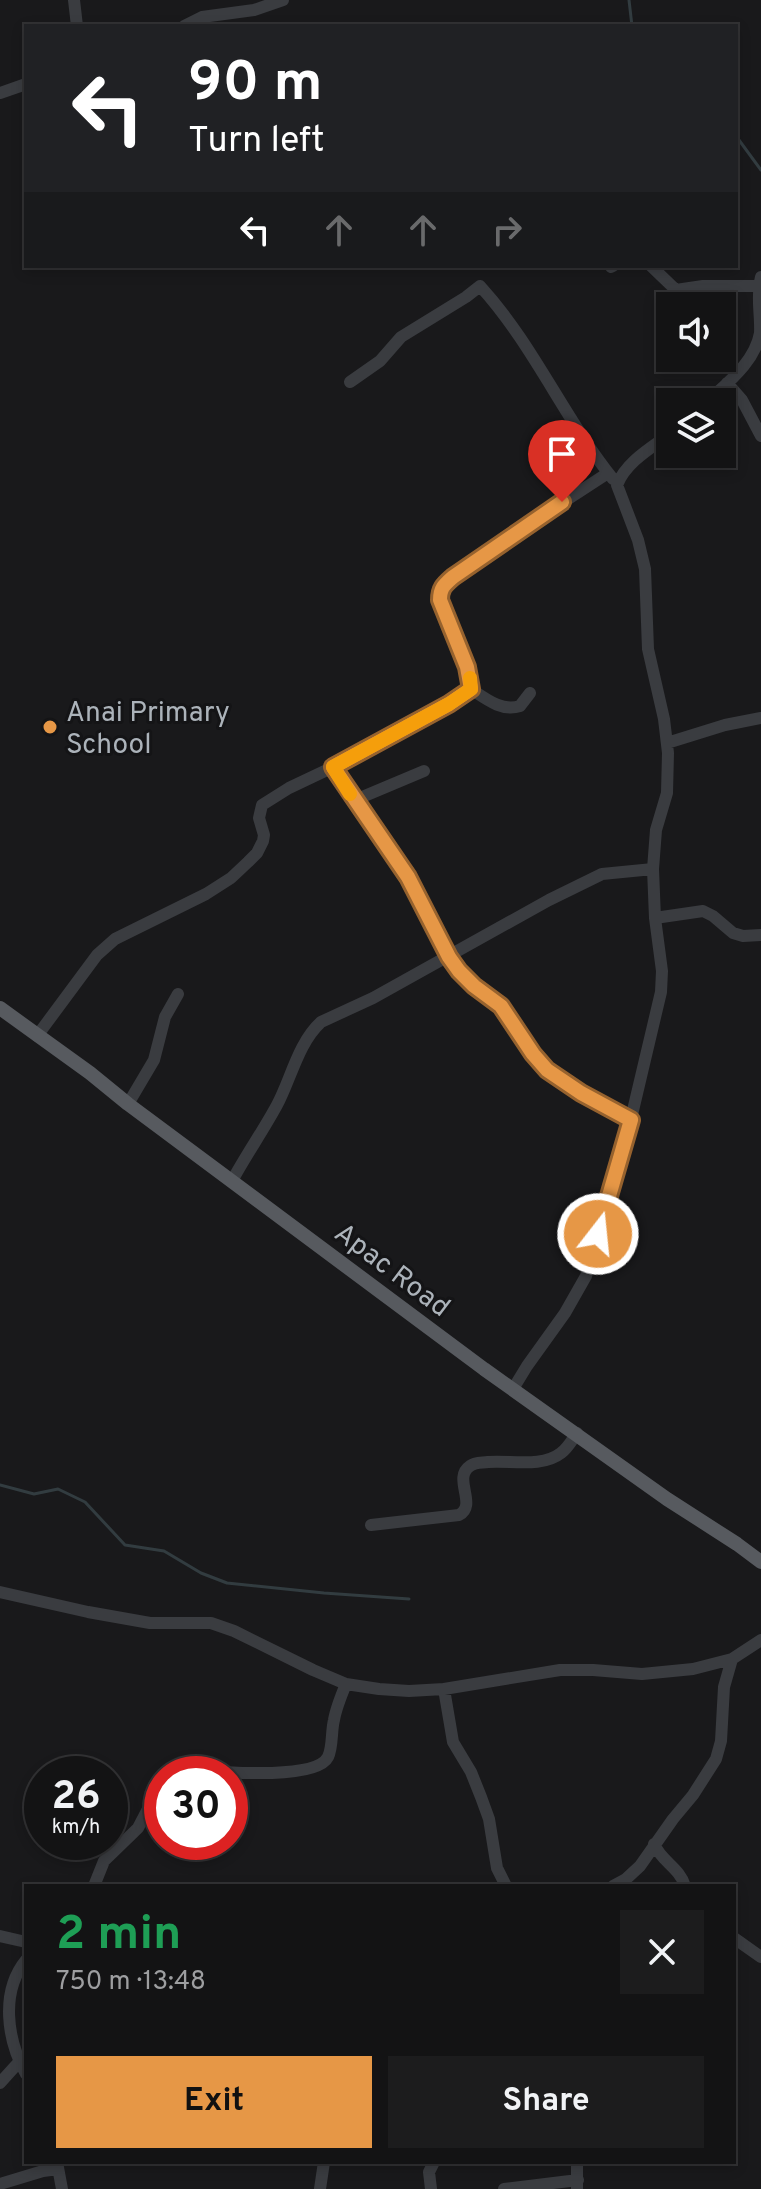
<!DOCTYPE html>
<html lang="en">
<head>
<meta charset="utf-8">
<style>
	:root { --surface:#131314; --page:#1c1c1d; --text:#f1f3f6; --muted:#9d9ea0; --line:#323234; --accent:#e69746 }
	body { margin:0; font-family:Overpass,sans-serif; background:var(--page); color:var(--text); height:100vh; display:flex; flex-direction:column; font-size:30px; white-space:nowrap }
	* { box-sizing:border-box; margin:0 }
	p { font-size:26px; color:var(--muted) }
	.icon { flex:none; width:44px; height:44px; fill:none; stroke:currentColor; stroke-width:2; stroke-linecap:round; stroke-linejoin:round }
	.map { position:relative; flex:1; overflow:hidden }
	.drawer { position:absolute; left:24px; top:1884px; width:712px; height:280px; display:flex; flex-direction:column; background:var(--surface); border-radius:0px; box-shadow:0 4px 12px #0003,0 0 0 2px var(--line) }
	.drawer>* { flex:none }
	.top-card { position:absolute; left:24px; top:24px; width:714px; height:244px; border-radius:0px; box-shadow:0 4px 12px #0003,0 0 0 2px var(--line); background:#202124; color:#fff; overflow:hidden }
	.tools { position:absolute; left:656px; top:292px; display:grid; gap:16px }
	.tools a { display:grid; place-items:center; width:80px; height:80px; border-radius:0px; background:var(--surface); box-shadow:0 4px 12px #0003,0 0 0 2px var(--line); font-size:40px }
	.speed { position:absolute; left:24px; top:1756px; display:flex; gap:16px; font-size:40px; font-weight:700; text-align:center }
	.speed>* { display:grid; place-content:center; width:104px; height:104px; border-radius:50%; background:var(--surface); box-shadow:0 4px 12px #0003,0 0 0 2px var(--line); line-height:1 }
	.speed small { font-size:20px; font-weight:400 }
	.speed .limit { border:12px solid #d22; background:#fff; color:#111 }
	.pin { position:absolute; display:grid; place-items:center; width:68px; height:68px; color:#fff; margin:-82px -34px; border-radius:50% 50% 50% 0; rotate:-45deg; box-shadow:0 0 8px #0007 }
	.pin .icon { rotate:45deg }
	.me { position:absolute; width:88px; margin:-44px; rotate:16deg; stroke-linejoin:round; filter:drop-shadow(0 0 6px #0008) }
	.turn { display:flex; align-items:center; gap:28px; height:168px; padding:0 32px; font-size:36px }
	.turn .icon { width:104px; height:104px; stroke-width:2.5 }
	.turn b { display:block; font-size:56px; line-height:68px }
	.lanes { display:flex; align-items:center; height:76px; padding:0 32px; background:#0003; justify-content:center; gap:40px; direction:ltr }
	.lanes .off { opacity:.35 }
	.round { display:grid; place-items:center; flex:none; width:84px; height:84px; border-radius:0px; background:var(--page) }
	.head { display:flex; align-items:center; justify-content:space-between; height:136px; padding:0 32px }
	h1 { font-size:48px; font-weight:700; line-height:60px; color:#1e9e55 }
	.action { display:flex; gap:16px; margin-top:auto; padding:16px 32px }
	.action a { flex:1; height:92px; border-radius:0px; background:var(--accent); color:#111; font-size:32px; font-weight:700; line-height:92px; text-align:center }
	.action a+a { background:var(--page); color:var(--text) }
	.map>svg:first-child { display:block }
</style>
</head>
<body>
<div class="map">
<svg width="761" height="2189" viewBox="0 0 761 2189">
	<rect width="100%" height="100%" fill="#19191b"/>
	<g fill="none" stroke-linecap="round" stroke-linejoin="round">
		<path stroke="#323c40" stroke-width="3" d="M629 0 632 26
			M736 136 761 170
			M0 1485 34 1494 58 1489 85 1502 125 1545 164 1551 201 1573 227 1583 324 1593 409 1599"/>
		<path stroke="#3a3c40" stroke-width="12" d="M74 0 77 26
			M184 26 202 17 254 10 283 0
			M0 93 26 84
			M651 266 676 290 703 286H758
			M611 267 613 266
			M676 290 684 306
			M669 354 670 353
			M350 382 380 361 401 337 466 297 480 286C533 344 564 418 613 479
			M727 383 742 400 761 436
			M707 402C727 383 755 362 760 333 761 315 756 296 761 277
			M471 689C486 699 502 712 520 706L530 693
			M667 743 725 725 761 718
			M333 767 408 877 449 957 459 971 474 986 501 1006 533 1054 547 1070 581 1093 631 1120
			M355 800 424 771
			M655 918 703 911 713 916 733 933 743 936 761 935
			M37 1036 97 955 115 939 206 894 231 878 248 862 257 853 263 841 264 835 259 818 262 805 289 788 350 759 449 704 471 689 467 667 440 600V591L444 585 522 529 608 473
			M128 1104 154 1060 165 1017 178 994
			M232 1181C246 1155 263 1131 277 1105 291 1079 298 1043 321 1022L373 998 549 900 602 874 653 869
			M513 1389 527 1366 565 1313 586 1276 626 1140 661 992 662 971 655 918 653 869 656 830 667 793 668 753 664 719 648 649 645 569 638 540 617 485C626 462 651 448 670 434
			M371 1525 459 1515C478 1505 452 1478 470 1466 475 1462 482 1463 488 1462 510 1460 542 1468 561 1453 568 1448 572 1440 577 1433
			M0 1592 88 1612 150 1623H211L234 1631 313 1670 346 1684 379 1689 409 1691 444 1689 560 1670H593L642 1674 693 1669 732 1659 761 1640
			M444 1689 453 1742 471 1772 481 1797 489 1819 497 1868 506 1886
			M167 1774 175 1769C202 1770 315 1783 328 1757 333 1747 331 1731 334 1720 336 1708 341 1696 346 1684
			M654 1844C661 1861 680 1868 685 1886
			M94 1886 104 1861 138 1828 162 1782
			M613 1886 626 1879 640 1866 673 1819 693 1795 716 1759 721 1741 724 1687 732 1659
			M0 1936 26 1942
			M734 1938 761 1957
			M26 1960C0 1992 7 2040 26 2074
			M0 2083 19 2062
			M57 2162 62 2189
			M0 2184 43 2171 58 2169
			M320 2189 324 2162
			M431 2189 429 2172 434 2162
			M504 2189 578 2180
			M577 2189V2162"/>
		<path stroke="#575a5f" stroke-width="14" d="M0 1008 90 1073 128 1104 484 1369 667 1499 737 1544 761 1562"/>
	</g>
	<g fill="none" stroke-linecap="round" stroke-linejoin="round">
		<g stroke="#96622e" stroke-width="20">
			<path id="route" d="M562 502 453 577C444 585 440 588 440 600L467 667 471 689 449 704 333 767 408 877 449 957 459 971 474 986 501 1006 533 1054 547 1070 581 1093 631 1120 598 1234"/>
		</g>
		<use href="#route" stroke="#e69746" stroke-width="14"/>
		<path stroke="#f59e0b" stroke-width="14" d="M350 794 333 767 449 704 471 689 470 678"/>
	</g>
	<circle fill="#e69746" stroke="#141416" stroke-width="3" cx="50" cy="727" r="8"/>
	<g text-anchor="middle" stroke-width="6" stroke-linejoin="round" paint-order="stroke">
		<g font-size="28" fill="#acb3ba" stroke="#141416" text-anchor="start">
			<text x="66" y="721">Anai Primary<tspan x="66" dy="32">School</tspan></text>
		</g>
		<g font-size="28" fill="#acb3ba" stroke="#141416">
			<text transform="translate(393 1269) rotate(37)" y="10">Apac Road</text>
		</g>
	</g>
</svg>
<div class="tools">
<a><svg class="icon" aria-label="sound" viewBox="0 0 24 24"><path d="M4 9h4l5-4v14l-5-4H4zM17 9q2 3 0 6"/></svg></a>
<a><svg class="icon" aria-label="layers" viewBox="0 0 24 24"><path d="M12 4l9 5-9 5-9-5zM3 14l9 5 9-5"/></svg></a>
</div>
<div class="speed"><div>26<small>km/h</small></div><div class="limit">30</div></div>
<div class="pin" style="left:562px;top:502px;background:#d93025"><svg class="icon" aria-label="arrive" viewBox="0 0 24 24"><path d="M6 21V4h12l-3 4 3 4H6"/></svg></div>
<svg class="me" style="left:598px;top:1234px" viewBox="-20 -20 40 40"><circle r="17" fill="#e69746" stroke="#fff" stroke-width="3"/><path d="M0-11L8 9 0 5-8 9z" fill="#fff"/></svg>
<div class="top-card">
<div class="turn"><svg class="icon" aria-label="left" viewBox="0 0 24 24"><path d="M17 20v-9H6M10 6l-5 5 5 5"/></svg><div><b>90 m</b>Turn left</div></div>
<div class="lanes"><svg class="icon" aria-label="left" viewBox="0 0 24 24"><path d="M17 20v-9H6M10 6l-5 5 5 5"/></svg><svg class="icon off" aria-label="ahead" viewBox="0 0 24 24"><path d="M12 20V5M6 11l6-6 6 6"/></svg><svg class="icon off" aria-label="ahead" viewBox="0 0 24 24"><path d="M12 20V5M6 11l6-6 6 6"/></svg><svg class="icon off" aria-label="right" viewBox="0 0 24 24"><path d="M7 20v-9h11M14 6l5 5-5 5"/></svg></div>
</div>
<section class="drawer">
<div class="head"><div><h1>2 min</h1><p>750 m · 13:48</p></div><a class="round"><svg class="icon" aria-label="close" viewBox="0 0 24 24"><path d="M6 6l12 12M18 6L6 18"/></svg></a></div>
<div class="action"><a>Exit</a><a>Share</a></div>
</section>
</div>
</body>
</html>
